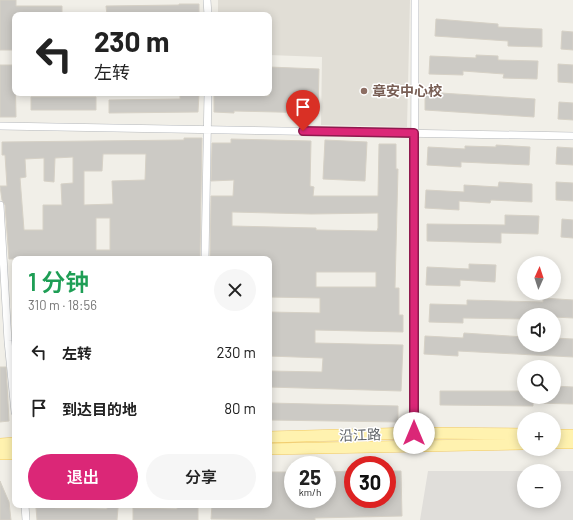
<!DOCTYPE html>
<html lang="zh">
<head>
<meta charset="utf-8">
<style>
	:root { --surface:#fff; --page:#f6f6f6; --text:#222; --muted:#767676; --accent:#db2777 }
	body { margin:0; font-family:Barlow,"Noto Sans SC",sans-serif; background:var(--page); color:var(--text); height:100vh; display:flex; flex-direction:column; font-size:15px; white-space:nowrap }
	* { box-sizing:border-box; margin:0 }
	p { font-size:13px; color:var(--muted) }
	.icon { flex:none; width:22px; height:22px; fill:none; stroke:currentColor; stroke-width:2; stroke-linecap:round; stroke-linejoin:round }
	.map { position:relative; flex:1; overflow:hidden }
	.panel { position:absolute; left:12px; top:256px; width:260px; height:252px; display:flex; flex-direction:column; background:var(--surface); border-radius:8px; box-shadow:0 2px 10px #0003 }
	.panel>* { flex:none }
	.top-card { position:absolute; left:12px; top:12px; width:260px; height:84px; border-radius:8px; box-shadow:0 2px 10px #0003; background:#fff; color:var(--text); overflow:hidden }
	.needle { width:26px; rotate:3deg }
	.controls { position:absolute; left:517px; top:256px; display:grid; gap:8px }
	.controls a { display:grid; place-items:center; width:44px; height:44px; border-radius:50%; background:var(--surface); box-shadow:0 2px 10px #0003; font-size:20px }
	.speed { position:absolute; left:284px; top:456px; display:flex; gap:8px; font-size:20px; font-weight:700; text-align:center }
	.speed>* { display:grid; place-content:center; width:52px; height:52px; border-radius:50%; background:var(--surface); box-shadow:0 2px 10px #0003; line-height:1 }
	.speed small { font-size:10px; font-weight:400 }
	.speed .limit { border:6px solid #d22; background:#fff; color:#111 }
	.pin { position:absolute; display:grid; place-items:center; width:34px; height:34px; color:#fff; margin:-41px -17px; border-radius:50% 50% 50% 0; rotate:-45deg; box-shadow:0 0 4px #0007 }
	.pin .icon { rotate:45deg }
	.me { position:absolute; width:44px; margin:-22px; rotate:0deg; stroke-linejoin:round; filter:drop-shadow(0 0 3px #0008) }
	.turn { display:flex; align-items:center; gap:14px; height:84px; padding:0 16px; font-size:18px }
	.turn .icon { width:52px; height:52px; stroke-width:2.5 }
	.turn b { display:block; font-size:28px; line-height:34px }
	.round { display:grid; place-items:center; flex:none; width:42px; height:42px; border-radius:21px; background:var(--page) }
	.summary { display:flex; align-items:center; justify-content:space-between; height:68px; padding:0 16px }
	h1 { font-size:24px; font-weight:600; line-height:30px; color:#1e9e55 }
	.action { display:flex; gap:8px; margin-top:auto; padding:8px 16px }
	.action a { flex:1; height:46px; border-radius:24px; background:var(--accent); color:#fff; font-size:16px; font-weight:600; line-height:46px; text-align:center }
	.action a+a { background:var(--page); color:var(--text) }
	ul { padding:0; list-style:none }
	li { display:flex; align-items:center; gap:12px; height:56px; padding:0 16px }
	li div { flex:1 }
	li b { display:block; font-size:15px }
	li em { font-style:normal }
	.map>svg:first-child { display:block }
</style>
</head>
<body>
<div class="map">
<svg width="573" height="520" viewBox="0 0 573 520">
	<rect width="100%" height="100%" fill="#f1efe8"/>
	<path fill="#e0deda" d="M428 471H524V501H554V471H545H573V520H420Z"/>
	<path fill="#e1ded6" d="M218 0H410L407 127 321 125 322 57 269 55V15H218Z"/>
	<path fill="#cccac5" stroke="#d6d1c6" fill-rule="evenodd" d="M0 0H16V6H62V15H15V50H0Z
		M179 4H199V15H107L106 6 179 5Z
		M436 19 498 24V27L542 29V47L508 46V41L435 36Z
		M562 31 573 32V50L561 49Z
		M476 55 498 56V60L538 61 537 79 503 78 504 74 463 71V75L429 74 430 56 476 58Z
		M558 64 573 65V83L558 82Z
		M0 65H15L16 117H0Z
		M269 67 319 69 318 113 234 111V113L214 112V93L269 96Z
		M425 92 535 99 534 117 425 110Z
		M180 93H199L198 112 109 113V100L180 99Z
		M31 97H96V110H31Z
		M559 102 573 103V120L558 119Z
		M184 138H202L200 259H9L5 205 2 200 0 186H7L5 155H2V142L184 140ZM103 154H146L145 180 112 181 113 204 84 205V171H102ZM73 157V183L61 184 62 205H43V230H24L20 178 26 177 25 159 44 158V181L54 182 55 158ZM96 218H110V250H96Z
		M231 139 311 141 310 186 314 187 313 196H378L379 144H396V169H398L395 288H399V315H403V332L315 330V343L403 345 401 391 269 387V371L322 372 323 358 269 356V312L320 313V298L269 297V259H210L211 196H233L234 180 211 181 212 143H231ZM232 212 311 214 378 213V228L377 231 316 230V228L232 226ZM316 272H376V287H316Z
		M325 140 367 142 365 181 323 179Z
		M496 145 530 147 529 165 461 162V167L427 165 428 147 465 149V146L496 147Z
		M557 147 573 148V165L556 164Z
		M499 182 532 184V202L491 200 490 203 459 201V210L425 208 426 190 464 192V185L498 187Z
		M556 182 573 183V201L556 200Z
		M505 215 539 216 538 234 501 233V243L427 241V224L505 225Z
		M562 219 573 220V238L561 237Z
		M469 264 496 265 495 282 460 280V286L426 285 427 267 469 269Z
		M543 298 573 300V318L554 317V315H524V319L463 318V323L429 322 430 304 467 305V300L543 302Z
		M464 333 524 337V345H554V338L573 339V357L458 351V356L424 354 425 336 463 338Z
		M0 367H6L9 421 0 422Z
		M554 386 573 387V404L533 403V406L440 405V391H524V397H554Z
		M269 403 398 406V422L269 420Z
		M353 471V499H387V471H401L402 516 315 518V520L211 519 212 505H269V472H293V500L327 499V472Z
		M0 481 9 502 11 520H0Z
		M177 505H198V520H133V508L177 509Z
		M55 506V508L107 509V507L118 508 117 520H37L36 508Z"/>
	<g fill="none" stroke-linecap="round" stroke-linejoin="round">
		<g stroke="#b5b8bc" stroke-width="8">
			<path id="street" d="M207 0 208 15
				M0 126 573 136
				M0 205 8 341 15 412
				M205 259 208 93
				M414 445 415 0
				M25 505 26 520"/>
		</g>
		<g stroke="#f2c960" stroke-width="12">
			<path id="primary" d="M554 435H573
				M269 437 414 433 524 434
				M554 443H573
				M0 444 15 443
				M269 449 524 444
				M0 454H15"/>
		</g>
		<use href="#street" stroke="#fff" stroke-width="7"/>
		<use href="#primary" stroke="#fff2af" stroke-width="11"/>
	</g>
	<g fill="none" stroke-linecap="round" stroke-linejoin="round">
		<g stroke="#8e194d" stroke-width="10">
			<path id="route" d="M303 131 414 133V433"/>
		</g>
		<use href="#route" stroke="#db2777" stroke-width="7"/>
	</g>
	<circle fill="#8d6e63" stroke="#fff" stroke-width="1.5" cx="364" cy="91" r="4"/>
	<g text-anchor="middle" stroke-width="3" stroke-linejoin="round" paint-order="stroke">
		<g font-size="14" font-weight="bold" fill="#785e54" stroke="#fff" text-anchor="start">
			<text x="372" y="96">章安中心校</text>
		</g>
		<g font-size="14" fill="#5f6368" stroke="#fff">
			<text transform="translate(360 435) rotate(-2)" y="5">沿江路</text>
		</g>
	</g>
</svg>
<div class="controls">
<a><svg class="needle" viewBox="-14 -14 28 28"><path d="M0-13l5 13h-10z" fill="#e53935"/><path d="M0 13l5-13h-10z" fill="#767676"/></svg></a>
<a><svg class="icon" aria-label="sound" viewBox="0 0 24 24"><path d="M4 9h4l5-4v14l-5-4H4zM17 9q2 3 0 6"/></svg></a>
<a><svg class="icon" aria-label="search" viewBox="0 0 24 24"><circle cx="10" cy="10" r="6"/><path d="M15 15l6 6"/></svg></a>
<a>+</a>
<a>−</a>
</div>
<div class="speed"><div>25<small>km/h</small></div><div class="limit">30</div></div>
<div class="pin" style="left:303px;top:131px;background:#d93025"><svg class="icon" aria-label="arrive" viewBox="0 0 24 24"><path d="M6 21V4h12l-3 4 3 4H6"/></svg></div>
<svg class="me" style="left:414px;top:433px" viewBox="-20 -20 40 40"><circle r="19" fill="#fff"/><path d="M0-13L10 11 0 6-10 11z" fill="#db2777"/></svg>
<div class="top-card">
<div class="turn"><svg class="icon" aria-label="left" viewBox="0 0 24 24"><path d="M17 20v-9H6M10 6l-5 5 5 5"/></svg><div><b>230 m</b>左转</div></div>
</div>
<section class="panel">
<div class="summary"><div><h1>1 分钟</h1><p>310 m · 18:56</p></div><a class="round"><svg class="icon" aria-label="close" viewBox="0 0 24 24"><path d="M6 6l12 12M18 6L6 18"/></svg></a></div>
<ul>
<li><svg class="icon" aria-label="left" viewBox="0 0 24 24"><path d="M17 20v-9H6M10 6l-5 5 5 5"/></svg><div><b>左转</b></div><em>230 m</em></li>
<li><svg class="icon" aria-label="arrive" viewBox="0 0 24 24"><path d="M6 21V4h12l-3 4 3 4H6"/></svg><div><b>到达目的地</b></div><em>80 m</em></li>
</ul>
<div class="action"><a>退出</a><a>分享</a></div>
</section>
</div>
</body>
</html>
